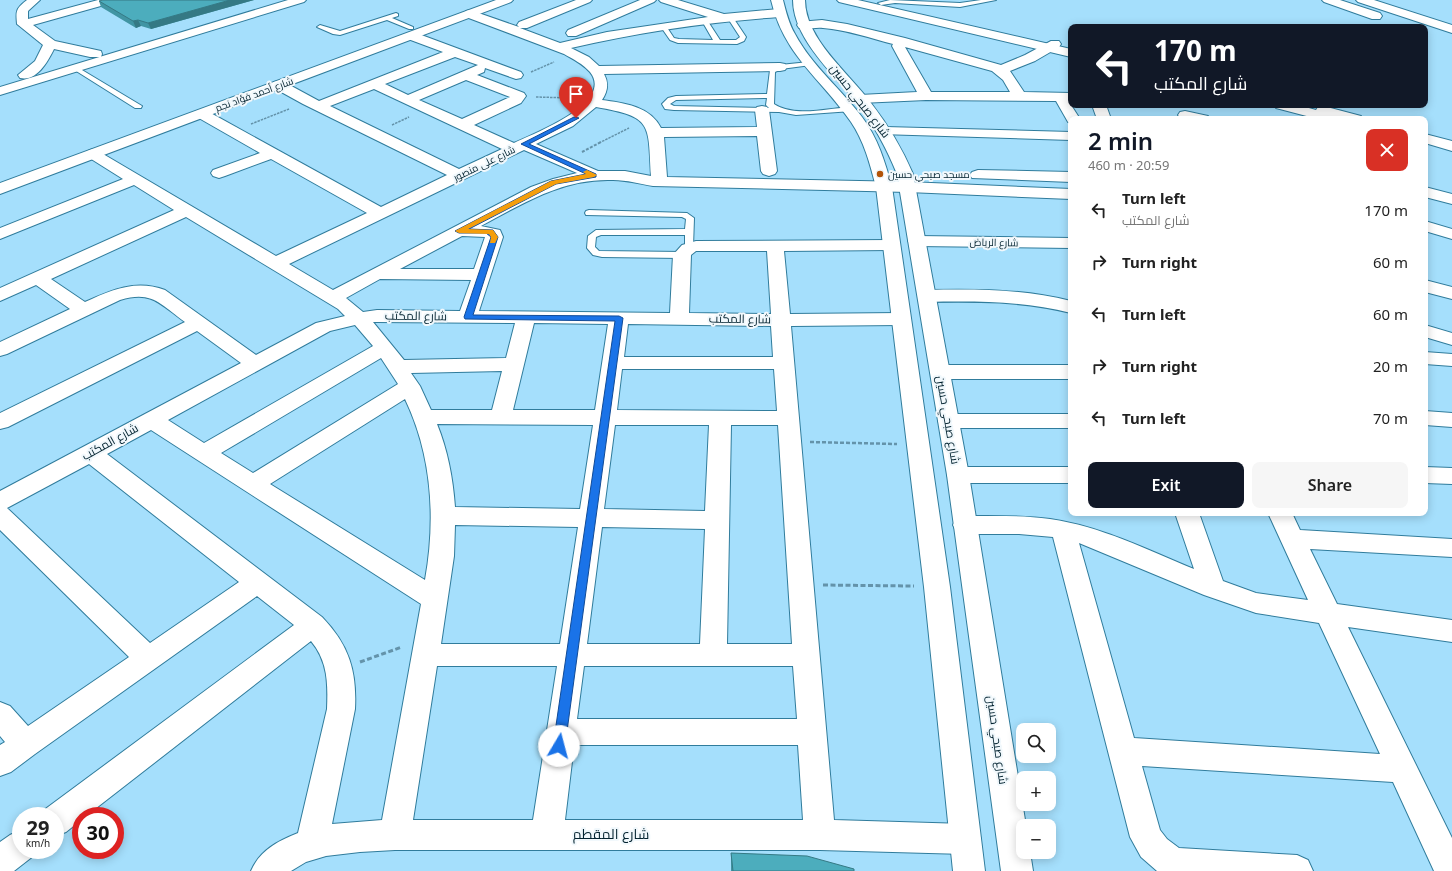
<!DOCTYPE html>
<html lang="en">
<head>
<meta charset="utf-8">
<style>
	:root { --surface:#fff; --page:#f6f6f6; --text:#222; --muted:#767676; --accent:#111827 }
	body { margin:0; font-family:"Noto Sans",Cairo,sans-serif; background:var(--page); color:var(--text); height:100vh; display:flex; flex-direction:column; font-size:15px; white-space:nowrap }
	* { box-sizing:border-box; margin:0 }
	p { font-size:13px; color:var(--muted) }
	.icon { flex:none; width:22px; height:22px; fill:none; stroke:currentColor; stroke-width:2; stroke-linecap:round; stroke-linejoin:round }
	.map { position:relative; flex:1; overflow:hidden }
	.drawer { position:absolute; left:1068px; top:116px; width:360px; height:400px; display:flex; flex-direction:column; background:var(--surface); border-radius:8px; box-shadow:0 2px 10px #0003 }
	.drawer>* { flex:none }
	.banner { position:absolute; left:1068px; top:24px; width:360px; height:84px; border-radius:8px; box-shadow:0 2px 10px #0003; background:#111827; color:#fff; overflow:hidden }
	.buttons { position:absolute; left:1016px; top:723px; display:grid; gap:8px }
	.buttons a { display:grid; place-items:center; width:40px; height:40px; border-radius:8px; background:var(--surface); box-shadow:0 2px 10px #0003; font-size:20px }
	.speed { position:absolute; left:12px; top:807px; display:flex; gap:8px; font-size:20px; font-weight:700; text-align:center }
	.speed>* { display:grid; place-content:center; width:52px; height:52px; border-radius:50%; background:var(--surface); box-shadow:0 2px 10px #0003; line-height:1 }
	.speed small { font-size:10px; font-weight:400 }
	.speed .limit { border:6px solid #d22; background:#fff; color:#111 }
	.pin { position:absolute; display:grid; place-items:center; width:34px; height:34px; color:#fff; margin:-41px -17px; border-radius:50% 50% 50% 0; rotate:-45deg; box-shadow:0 0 4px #0007 }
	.pin .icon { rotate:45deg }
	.me { position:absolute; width:44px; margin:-22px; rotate:8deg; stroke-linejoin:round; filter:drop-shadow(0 0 3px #0008) }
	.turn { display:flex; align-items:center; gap:14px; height:84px; padding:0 20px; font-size:18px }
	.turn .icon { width:52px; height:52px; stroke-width:2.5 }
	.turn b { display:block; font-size:28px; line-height:34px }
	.round { display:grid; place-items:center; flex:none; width:42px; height:42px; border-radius:8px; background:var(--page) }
	.head { display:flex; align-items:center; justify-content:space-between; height:68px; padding:0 20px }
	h1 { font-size:24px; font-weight:600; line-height:30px; color:var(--accent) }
	.button { display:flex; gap:8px; margin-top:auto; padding:8px 20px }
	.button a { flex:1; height:46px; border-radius:8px; background:var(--accent); color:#fff; font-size:16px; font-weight:600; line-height:46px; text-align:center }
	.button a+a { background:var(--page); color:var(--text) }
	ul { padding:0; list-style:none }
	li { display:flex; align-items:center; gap:12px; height:52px; padding:0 20px }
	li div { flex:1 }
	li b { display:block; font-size:15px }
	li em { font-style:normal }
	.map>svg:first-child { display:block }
</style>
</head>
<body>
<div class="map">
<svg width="1452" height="871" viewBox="0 0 1452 871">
	<rect width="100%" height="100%" fill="#a5dffc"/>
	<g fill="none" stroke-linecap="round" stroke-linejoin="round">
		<g stroke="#307c9c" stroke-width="2">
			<path id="service" d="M890 0 960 3 981 0H996L960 7 895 3 881 5 878 3Z
				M396 13 398 14V16L392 18 413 27V29H409L387 20 340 35 333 34 317 27 320 25 340 31Z
				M730 15 732 16 746 37 744 41 737 44 678 43 670 40 661 27 666 26 674 38 679 39 713 40 702 21 705 19 707 20 720 40H736L740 37 727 17Z
				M809 62 811 63V65L781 69 775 72 774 104C794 117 826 109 849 107L853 109 852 111 796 115 779 112 674 110 665 109 662 104 668 98 676 96 767 94 770 70 780 65ZM767 98 766 105 769 108 674 106 670 104 676 100Z
				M73 67H77L142 106 141 108H135L73 69Z
				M589 210 687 213 694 218 693 247 689 250 685 247V235H601L596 237 595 247 599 251 682 252 686 255 682 258 602 257 593 255 587 248 588 236 596 230 685 229 686 219 682 217 586 215 585 213 586 211Z"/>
		</g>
		<g stroke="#307c9c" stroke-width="2">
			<path id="minor" d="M27 0H40L28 11V19L98 0H117L115 2 33 25 55 41 101 51 102 54 101 57H90L54 49C48 61 37 82 20 78L18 75 35 61 43 45 17 24C16 12 15 9 27 0Z
				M576 0H592L590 2 527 28H520L560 43 607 32 708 17 661 2 659 0H678L724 14 779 9 783 10 785 13 783 16 779 17C709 22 639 32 571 48L589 57 599 66 780 63 785 64 787 67 785 70 780 71 604 74C609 83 608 91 602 100 624 103 650 106 661 128L757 127 755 110 757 107 762 106 767 107 769 110 777 171 775 174 769 176 763 174 761 171 757 136 664 137 667 177 908 182 1071 189V199L908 192 653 186C640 184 627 180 613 180 563 178 524 203 481 226L500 230 503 237 479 311 670 313 673 255 682 245 696 241 891 240 897 241 900 245 897 249 891 250 784 251 790 314 901 313 908 315 911 319 908 323 901 325 791 326 834 820 965 824 976 828 981 839 976 850 965 854 820 850H395L360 852 326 856 306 862 291 871H251C260 850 278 841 298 833L327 709C328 684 328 661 311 641L86 816H81V820L66 832 55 836V816H42L44 810 294 625 257 596 35 754 11 772 0 776V745L5 742 0 736V702L10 706 28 726 129 657 0 530V491L241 363 197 331 8 427 0 429V413L185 322C160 304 152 290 120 300L7 354 0 356V342L70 309 36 285 0 301V288L174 210 134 185 0 239V228L123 179 88 157 85 154 88 151 93 149 98 151 276 256 367 213 271 159 225 176 219 178 213 176 211 173 213 170 260 153 197 117 195 114 197 111 202 110 207 111 381 207 447 175 303 104 274 88 272 85 274 82 279 81 284 82 319 101 443 52 408 39 406 36 408 33H416L521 72 523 75 521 78 516 79 485 68 484 72 477 75 524 93 526 96 521 103 474 125 514 143C533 134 615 103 590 72 583 64 573 59 564 54L466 17 464 14 466 11 470 10 519 27 517 25 519 22ZM455 57 478 65 408 95 385 84ZM466 80 510 97 462 119 419 100ZM374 89 502 149 459 169 330 106ZM596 107C653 117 648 123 651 176L625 171H598L536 144 573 126ZM524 150 577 173 553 179 531 187 333 290 289 264ZM186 217 338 309 345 316 316 323 256 355 165 290C136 279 111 290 85 302L51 279ZM462 236 485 237 474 269H400ZM696 251H767L771 314 689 313 691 255ZM380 279 471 280 460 311 377 310 363 312 346 298ZM373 322H377L515 323 506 358 404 360ZM534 323 608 324 595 410H513ZM628 324 771 326 773 357H624ZM355 325 373 346 204 443 168 420 330 331ZM381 358 398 384 253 473 221 453ZM622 369H774L777 411 617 410ZM502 371 492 410H431L420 386 411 373ZM405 399C432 455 436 519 425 580L270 484ZM437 424 593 425 580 509 455 507C453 479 448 451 437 424ZM615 425H709L705 511 604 509ZM731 425H778L792 644H727ZM151 430 421 604 382 820 332 824 355 709C357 671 349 645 322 617L107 454ZM89 464 239 582 150 643 7 508ZM455 525 578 527 560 644H441L454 556ZM602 527 705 529 700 644H587ZM437 666H557L533 820H413ZM584 666H793L797 719H577ZM574 745H798L803 820H565Z
				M640 0H656L654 2 576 36H568L566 33 568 30Z
				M822 20 847 24 905 38 1001 65 1025 55 1051 41H1059L1061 44 1059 47 1035 61 1010 71 1024 92 1071 93V105L1080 119H1071V123L1068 122 1056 101 926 100 860 103 855 102 853 99 855 96 860 95 917 92 892 46 893 44C870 38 847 30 823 28 815 27 807 30 799 28L797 25 799 22ZM905 47 992 71 1003 80 1010 92H931Z
				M1092 105H1106L1111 119H1097Z
				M1185 111 1208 116 1210 119 1180 118 1178 115 1180 112Z
				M885 127 1071 132V140L880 134 878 131 880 128Z
				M978 170 1071 172V182L972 178 970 175 972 172Z
				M1425 187 1452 194V204L1425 197Z
				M1425 221 1452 229V239L1425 231Z
				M917 236 1071 238V248L917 246 911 245 908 241 911 237Z
				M1425 280 1452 287V299L1425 292Z
				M927 290C976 289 1023 289 1071 301V313C1023 301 976 301 927 302L920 300 918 296 920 292Z
				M1425 325 1452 333V345L1425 337Z
				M1425 352 1452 354V366L1425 364Z
				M940 365H1071V379H940L933 377 930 372 933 367Z
				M1425 411 1452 413V427L1425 425Z
				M949 414H1071V428H949L941 426 938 421 941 416Z
				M958 467H1071V483H958L950 481 947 475 950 469Z
				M1425 467 1452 468V484L1425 483Z
				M1175 513H1199L1223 581 1256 593 1308 600 1268 513H1292L1300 530 1452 539V557L1310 549 1337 604 1452 620V642L1348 627 1452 838V871H1434L1393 782 1142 766 1160 830 1167 839 1179 848 1297 855 1308 860 1313 871H1157L1141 857 1130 837 1053 537 1019 534H965L956 531 953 525 956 519 965 516C993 516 1022 515 1050 519 1100 526 1148 550 1194 569ZM1079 543 1204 595 1256 613 1319 623 1380 754 1134 738Z
				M21 830V850H35L32 857 14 871H0V842L10 835Z"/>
		</g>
		<g stroke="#307c9c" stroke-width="2">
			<path id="tertiary" d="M288 0H306L304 2 0 95V87Z
				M496 0H513L511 2 0 194V183Z
				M771 0H783C786 12 789 24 795 34 812 66 841 89 862 117 878 138 885 162 892 187L950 587 985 871H953L924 587 876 187C870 164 864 141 851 122 820 77 784 56 771 0Z
				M793 0H805C805 39 849 73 871 103 888 125 902 148 913 174L969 475 1026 826H1023V852H1030L1033 871H1001L947 475 897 174C887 150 876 128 860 107 837 77 793 40 793 0Z
				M837 0H858L1071 49V57L843 3 839 2Z
				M1274 105H1298L1316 110 1318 107 1323 106 1361 116 1363 119H1318L1276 108Z
				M1425 134 1452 141V151L1425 143Z"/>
		</g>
		<g stroke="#307c9c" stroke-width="2">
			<path id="primary" d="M1322 0H1340L1380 13 1382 16 1380 19H1372L1324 2Z
				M1356 0H1374L1452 25V33L1358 2Z"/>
		</g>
		<path stroke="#6493aa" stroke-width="1.5" stroke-dasharray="2.5 1" stroke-linecap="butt" d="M531 72 554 62
			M536 97 573 98
			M251 124 289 109
			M392 125 409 117
			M599 143 629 128"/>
		<path stroke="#6493aa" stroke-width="2" stroke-dasharray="3 1.5" stroke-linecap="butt" d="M582 152 601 142"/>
		<path stroke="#6493aa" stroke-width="2.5" stroke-dasharray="4 2" stroke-linecap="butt" d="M810 442 897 444"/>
		<path stroke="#6493aa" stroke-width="3" stroke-dasharray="5 2.5" stroke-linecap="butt" d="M823 585 914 586
			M360 662 402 647"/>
		<use href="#service" fill="#fff" fill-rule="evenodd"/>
		<use href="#minor" fill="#fff" fill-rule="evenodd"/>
		<use href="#tertiary" fill="#fff" fill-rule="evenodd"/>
		<use href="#primary" fill="#fff" fill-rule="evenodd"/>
	</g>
	<path fill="#4195a3" d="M254 0 151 29 141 26 136 28 101 7 99 1Z
		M731 853 854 871H731Z"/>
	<path fill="#357984" d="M230 0H254L151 29 148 23Z
		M138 20 141 26 136 28 133 21Z"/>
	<path fill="#4cadbd" stroke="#357984" d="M103 0H230L148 23 138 20 133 21 99 1Z
		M731 853 807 856 854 869V871H733Z"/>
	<path fill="#1a73e8" stroke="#114b97" d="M574 117 579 118 529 144 596 174V177L556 184 469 229 493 230 498 237 473 315 619 316 623 318 565 746 563 750 559 752 555 750 553 746 615 321 465 319 464 317 491 237 486 233H459L455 231 551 181 586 174 521 144Z"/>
	<path fill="#f59e0b" d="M587 170 597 175 594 177 556 184 468 229 493 230 498 237 495 243H490L491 237 489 234 459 233 455 231 551 181 586 174 583 172Z"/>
	<circle fill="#b35408" stroke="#f1f8fc" stroke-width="1.5" cx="880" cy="174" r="4"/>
	<g text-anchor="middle" stroke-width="4" stroke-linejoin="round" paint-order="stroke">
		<g font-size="10" fill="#02222f" stroke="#f1f8fc">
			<text transform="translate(254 94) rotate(-20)" y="4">شارع أحمد فؤاد نجم</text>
			<text transform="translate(484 163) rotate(-26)" y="4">شارع على منصور</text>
			<text transform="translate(994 242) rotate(1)" y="4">شارع الرياض</text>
		</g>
		<g font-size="10" fill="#02222f" stroke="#f1f8fc" text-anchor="start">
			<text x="888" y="178">مسجد صبحي حسين</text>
		</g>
		<g font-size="12" fill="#02222f" stroke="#f1f8fc">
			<text transform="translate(860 101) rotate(52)" y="4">شارع صبحي حسين</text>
			<text transform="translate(416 316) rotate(1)" y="4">شارع المكتب</text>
			<text transform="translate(740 319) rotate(1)" y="4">شارع المكتب</text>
			<text transform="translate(948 420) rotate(80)" y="4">شارع صبحي حسين</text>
			<text transform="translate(110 442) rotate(-29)" y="4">شارع المكتب</text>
			<text transform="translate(997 740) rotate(82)" y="4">شارع صبحي حسين</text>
		</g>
		<g font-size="14" fill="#02222f" stroke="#f1f8fc">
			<text x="611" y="839">شارع المقطم</text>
		</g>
	</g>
</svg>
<div class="buttons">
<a><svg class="icon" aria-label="search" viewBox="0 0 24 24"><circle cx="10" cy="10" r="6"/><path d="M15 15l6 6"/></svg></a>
<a>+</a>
<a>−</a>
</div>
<div class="speed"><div>29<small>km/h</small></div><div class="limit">30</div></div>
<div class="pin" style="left:576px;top:118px;background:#d93025"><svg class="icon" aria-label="arrive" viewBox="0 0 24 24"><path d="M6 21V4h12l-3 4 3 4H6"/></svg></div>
<svg class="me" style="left:559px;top:746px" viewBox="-20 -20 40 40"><circle r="19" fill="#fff"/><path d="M0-13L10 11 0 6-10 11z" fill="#1a73e8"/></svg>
<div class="banner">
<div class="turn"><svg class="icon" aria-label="left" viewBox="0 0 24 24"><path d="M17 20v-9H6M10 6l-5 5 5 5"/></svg><div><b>170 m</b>شارع المكتب</div></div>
</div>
<section class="drawer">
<div class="head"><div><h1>2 min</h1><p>460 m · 20:59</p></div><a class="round" style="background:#d93025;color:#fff"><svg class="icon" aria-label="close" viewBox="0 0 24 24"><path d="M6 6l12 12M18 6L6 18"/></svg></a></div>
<ul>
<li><svg class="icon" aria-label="left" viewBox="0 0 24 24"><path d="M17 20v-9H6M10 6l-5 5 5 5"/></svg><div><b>Turn left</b><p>شارع المكتب</p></div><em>170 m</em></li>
<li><svg class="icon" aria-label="right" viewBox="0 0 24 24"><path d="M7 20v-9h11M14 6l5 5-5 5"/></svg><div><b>Turn right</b></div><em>60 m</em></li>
<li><svg class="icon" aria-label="left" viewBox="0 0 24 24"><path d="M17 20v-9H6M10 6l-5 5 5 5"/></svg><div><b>Turn left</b></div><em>60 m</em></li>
<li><svg class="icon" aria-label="right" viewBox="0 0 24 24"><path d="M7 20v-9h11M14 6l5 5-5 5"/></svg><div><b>Turn right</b></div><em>20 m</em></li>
<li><svg class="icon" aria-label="left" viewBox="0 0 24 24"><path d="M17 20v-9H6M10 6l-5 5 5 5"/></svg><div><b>Turn left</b></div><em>70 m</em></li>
</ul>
<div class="button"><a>Exit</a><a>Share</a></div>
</section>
</div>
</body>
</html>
